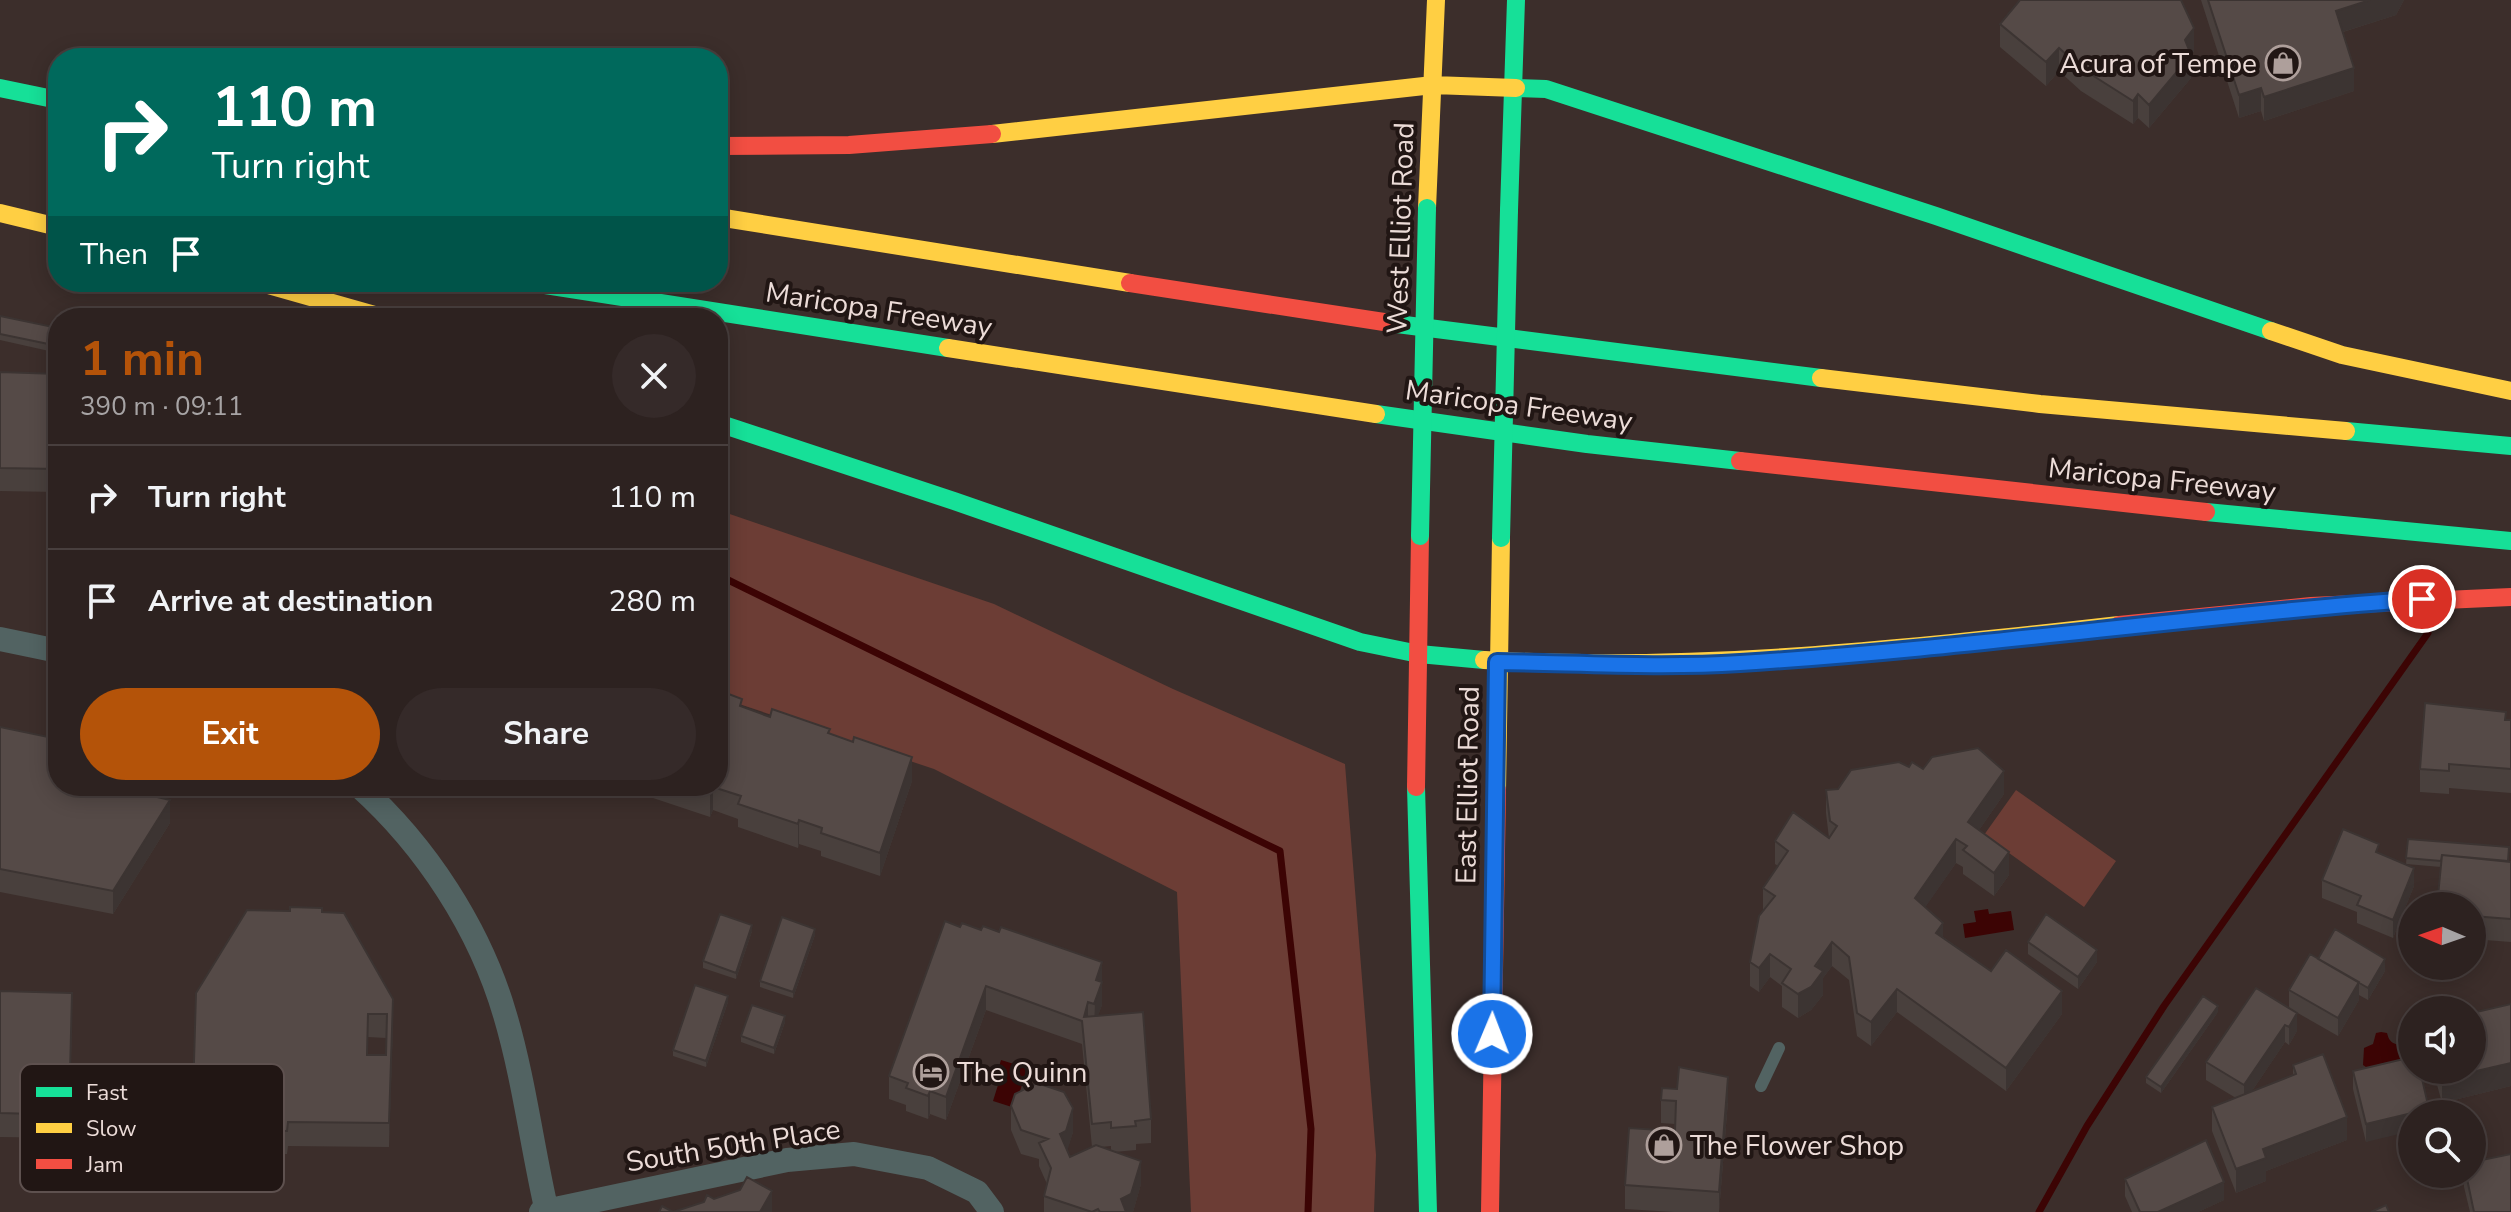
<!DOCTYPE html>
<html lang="en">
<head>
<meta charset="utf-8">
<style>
	:root { --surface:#2d2220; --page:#352a29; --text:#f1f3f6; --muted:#a7a4a5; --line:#483f3e; --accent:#b45309 }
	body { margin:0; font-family:"Nunito Sans",sans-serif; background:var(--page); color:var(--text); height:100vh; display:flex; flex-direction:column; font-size:30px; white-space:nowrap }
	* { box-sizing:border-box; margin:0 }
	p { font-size:26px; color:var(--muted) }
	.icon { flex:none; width:44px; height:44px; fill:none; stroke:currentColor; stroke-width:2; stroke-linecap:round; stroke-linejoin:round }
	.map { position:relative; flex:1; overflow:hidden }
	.panel { position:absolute; left:48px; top:308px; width:680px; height:488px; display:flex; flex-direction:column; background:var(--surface); border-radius:32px; box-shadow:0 4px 20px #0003,0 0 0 2px var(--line) }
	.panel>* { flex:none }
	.guide { position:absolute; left:48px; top:48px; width:680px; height:244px; border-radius:32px; box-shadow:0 4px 20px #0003,0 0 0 2px var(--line); background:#00695c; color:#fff; overflow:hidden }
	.needle { width:52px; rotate:272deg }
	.buttons { position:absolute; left:2398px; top:892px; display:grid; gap:16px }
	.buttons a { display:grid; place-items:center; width:88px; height:88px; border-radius:50%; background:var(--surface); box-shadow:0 4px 20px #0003,0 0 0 2px var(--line); font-size:40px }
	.pin { position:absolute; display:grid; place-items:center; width:68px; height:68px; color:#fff; margin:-34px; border:4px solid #fff; border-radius:50%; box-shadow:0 2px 8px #0007 }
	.me { position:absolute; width:88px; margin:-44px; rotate:1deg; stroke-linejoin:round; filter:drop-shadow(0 0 6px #0008) }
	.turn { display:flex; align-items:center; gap:28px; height:168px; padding:0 32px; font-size:36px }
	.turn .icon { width:104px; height:104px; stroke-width:2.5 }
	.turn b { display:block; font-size:56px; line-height:68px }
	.then { display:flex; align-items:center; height:76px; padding:0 32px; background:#0003; gap:16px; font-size:30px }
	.round { display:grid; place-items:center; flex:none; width:84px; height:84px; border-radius:42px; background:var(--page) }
	.summary { display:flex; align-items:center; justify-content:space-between; height:136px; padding:0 32px }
	h1 { font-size:48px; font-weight:700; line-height:60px; color:var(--accent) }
	.primary-button { display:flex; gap:16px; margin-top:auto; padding:16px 32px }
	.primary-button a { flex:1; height:92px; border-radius:48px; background:var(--accent); color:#fff; font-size:32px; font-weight:700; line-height:92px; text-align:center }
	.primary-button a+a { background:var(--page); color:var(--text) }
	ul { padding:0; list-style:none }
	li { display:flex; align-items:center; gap:24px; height:104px; padding:0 32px; border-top:2px solid var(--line) }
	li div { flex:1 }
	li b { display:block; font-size:30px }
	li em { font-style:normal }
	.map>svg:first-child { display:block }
</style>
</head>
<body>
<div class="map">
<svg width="2511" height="1212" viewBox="0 0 2511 1212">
	<rect width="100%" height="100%" fill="#3c2e2b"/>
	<path fill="#6c3d35" d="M718 510 994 604 1173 689 1345 764 1376 1155 1374 1212H1191L1177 892 934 769 718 697Z
		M2016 790 2116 861 2084 907 1984 835Z"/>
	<path fill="#3c0404" d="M1988 909 1989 914 2011 911 2014 930 1965 938 1963 924 1976 922 1974 911Z
		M2381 1032 2387 1033C2390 1045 2395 1043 2405 1047V1054L2397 1064 2385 1063 2369 1069 2363 1065 2364 1048 2373 1044 2376 1033Z
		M1001 1060 1027 1068 1015 1108 993 1101 998 1085 994 1084Z"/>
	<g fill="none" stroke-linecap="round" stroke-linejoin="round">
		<path stroke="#3c0404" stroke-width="7" d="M718 575 1280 851 1311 1129 1308 1212
			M2039 1212 2087 1126 2164 1006 2428 633"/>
		<path stroke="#526362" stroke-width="12" d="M1761 1086 1779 1048"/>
		<path stroke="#526362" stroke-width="24" d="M0 639 58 651
			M359 786C426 846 480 929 505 1015 524 1079 532 1147 547 1212
			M541 1212 787 1160 854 1154 928 1168 977 1192 992 1212"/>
		<path stroke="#16e098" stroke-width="18" d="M0 88 58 100
			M1516 88 1546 89 1936 216 2271 331
			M1509 210 1516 0
			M526 282 948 348
			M1397 324 1821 378
			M1376 414 1587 444 1740 461
			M718 423 954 501 1360 642 1419 654 1484 660
			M2346 431 2511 446
			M2206 512 2511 541
			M1416 787 1428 1212"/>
		<path stroke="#ffcf43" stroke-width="18" d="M992 134 1433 85 1516 88
			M1427 208 1436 0
			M0 213 58 227
			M718 217 1130 283
			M258 282 385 318
			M2271 331 2342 355 2511 391
			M948 348 1376 414
			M1821 378 2040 404 2346 431
			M1484 660C1697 672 1907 649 2119 625
			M1497 790 1501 538"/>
		<path stroke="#f24e42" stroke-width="18" d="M718 146 849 145 992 134
			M1130 283 1397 324
			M1740 461 2206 512
			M2119 625 2311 606 2511 597
			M1416 787 1420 536
			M1490 1212 1497 790"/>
		<path stroke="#16e098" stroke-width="18" d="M1420 536 1427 208
			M1501 538 1509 210"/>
	</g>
	<path fill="#49403d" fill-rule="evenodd" d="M2201 0H2404L2396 15 2343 32 2354 91 2264 121 2261 111 2239 118Z
		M2000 24 2194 51 2191 55V78L2149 128 2138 118 2133 124 2081 91 2059 71 2046 86 2000 47Z
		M0 316 58 328V353L0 340Z
		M0 372 58 374V492L0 491Z
		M742 707 770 717 830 734 912 781 880 876 821 856V851L799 844 798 848 738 827V819L713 810 710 817 647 796V786H718Z
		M2506 720H2511V793L2449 788V794L2420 792V769Z
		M0 727 159 798 170 823 113 914 0 892Z
		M1909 767 1923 769 2004 794 1979 830 2009 875 1994 896 1963 874V867L1956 863 1925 907 1943 937 1991 971 2062 1014 2006 1091 1897 1012 1871 1046 1857 1036 1849 980 1832 966 1823 978V995L1811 1010 1798 1018 1782 1007V986L1770 977 1759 992 1750 986V962L1763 911V888L1778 866 1775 864V841L1829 838 1826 813V790L1838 789Z
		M2408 839 2511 862V942L2472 939V906L2441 867 2406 864Z
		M2379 854 2414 886 2393 938 2357 923V912L2322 898V880Z
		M322 912 393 1022 389 1147 288 1146 287 1154 192 1152V1128ZM368 1037 386 1038V1055H368Z
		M960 927 999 932 1102 962V1005L1098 1015 1151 1119V1143L1136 1144V1150L1114 1152 1141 1184 1133 1212H1044V1196L1047 1184 1039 1166V1159L1021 1154 1011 1130V1106L1073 1132 1067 1150 1070 1157 1092 1147 1082 1044 986 1010 946 1120 930 1114 928 1119 906 1111V1105L889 1099V1076ZM1111 1146V1150L1100 1147Z
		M752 931 736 979 703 968V961Z
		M815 935 793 998 760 987V981Z
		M2028 942 2097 962 2078 989 2028 954Z
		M2318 959 2385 971 2368 1000 2359 995V1000L2338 1036 2289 1008V990Z
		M2256 988 2297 1031 2289 1045 2285 1042 2252 1091 2293 1075V1065L2347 1140 2266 1171V1181L2236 1193 2212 1131V1107L2236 1098 2206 1080V1062Z
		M0 991 72 1017 69 1138 0 1137Z
		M728 1002 706 1067 673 1056V1050Z
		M2511 1004V1086L2442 1103 2433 1070H2472Z
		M2218 1012 2161 1093 2146 1083V1077Z
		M785 1022 774 1054 741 1042V1036Z
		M2353 1071 2429 1114 2366 1142 2353 1089Z
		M1661 1100 1728 1101 1719 1212H1674L1625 1209V1185L1675 1131V1124L1661 1123Z
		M2464 1174H2472L2511 1212H2470L2464 1187Z
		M2125 1179 2224 1200 2198 1212H2132L2125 1196Z"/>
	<path fill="#3c3432" d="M2370 0H2404L2396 15 2336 34V11Z
		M2194 28V51L2191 55V78L2149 128V105L2185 40Z
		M2059 48V71L2046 86V62Z
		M2354 68V91L2264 121V97Z
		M2261 88V111L2239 118V95Z
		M2138 94V118L2133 124V101Z
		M912 757V781L880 876V853Z
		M2004 771V794L1968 846V822Z
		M159 786V806L170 800V823L113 914V891L157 797Z
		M713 787V810L710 817V794Z
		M799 820V844L798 848V824Z
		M1956 839V863L1915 922V898Z
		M2009 852V875L1994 896V873Z
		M2414 868V886L2393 938V920Z
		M1943 923V946L1936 933Z
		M752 925V931L736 979V973Z
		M815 929V935L793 998V992Z
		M1832 942V966L1823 978V995L1811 1010 1798 1018V994Z
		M2097 950V962L2078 989V977Z
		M1770 954V977L1759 992V968Z
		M2385 959V971L2368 1000V988Z
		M1102 962V1005L1094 1027 1096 980Z
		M2359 982V1000L2338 1036V1018Z
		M986 986V1010L946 1120V1097Z
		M1897 989V1012L1871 1046V1022Z
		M2062 991V1014L2006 1091V1068Z
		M728 996V1002L706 1067V1061Z
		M393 999V1022L389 1147V1123Z
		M1088 1002V1025L1084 1017Z
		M2218 1006V1012L2161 1093V1087Z
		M2297 1013V1031L2289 1045V1027Z
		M785 1016V1022L774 1054V1048Z
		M2285 1025V1042L2244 1103V1085Z
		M2511 1063V1086L2442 1103V1079Z
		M1728 1077V1101L1719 1212V1192Z
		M930 1091V1114L928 1119V1096Z
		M1073 1108V1132L1066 1155 1060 1134Z
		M2429 1109V1114H2412V1131L2366 1142V1124Z
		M2347 1117V1140L2266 1171V1181L2236 1193V1169L2263 1149Z
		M1141 1161V1184L1133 1212H1121V1199Z
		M2224 1182V1200L2198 1212H2158Z
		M772 1191V1212H760Z"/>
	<path fill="#554a47" stroke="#3c3432" stroke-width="2" fill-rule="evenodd" d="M2020 0H2181L2194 28 2185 40 2191 55 2149 105 2138 94 2133 101 2081 68 2059 48 2046 62 2000 24Z
		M2208 0H2370L2336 11 2354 68 2264 97 2261 88 2239 95Z
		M0 316 58 328V346L0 334Z
		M0 372 58 374V469L0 468Z
		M718 690 742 699 740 706 770 717 772 709 830 729 828 733 853 742 854 737 912 757 880 853 821 833 822 828 799 820 798 824 738 804 741 796 713 787 710 794 686 786H718Z
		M2425 703 2506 712 2505 720H2511V769L2449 764V771L2420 769Z
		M0 727 58 739V786H159L157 797 170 800 113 891 0 869Z
		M1978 748 2004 771 1968 822 2009 852 1994 873 1963 850 1967 846 1956 839 1915 898 1943 923 1936 933 1991 971 2006 950 2062 991 2006 1068 1897 989 1871 1022 1857 1013 1849 957 1832 942 1815 966 1823 971 1811 987 1798 994 1782 983 1791 969 1770 954 1759 968 1750 962 1759 916 1775 896 1763 888 1788 851 1775 841 1793 812 1829 838 1837 826 1830 821 1826 790 1838 789 1851 770 1899 762 1909 767 1912 762 1923 769 1932 757Z
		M2343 829 2379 844 2376 852 2414 868 2393 920 2357 905 2361 896 2322 880Z
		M2408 839 2509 847 2508 861 2442 855 2441 861 2406 858Z
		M2442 855 2511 862V919L2472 916V906H2437Z
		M290 907 322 908V912L344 913 393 999 389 1123 288 1122 287 1131 192 1128 196 993 247 910 290 911ZM368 1014H387L386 1055H367Z
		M720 914 752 925 736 973 703 961Z
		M2046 914 2097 950 2078 977 2028 942Z
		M782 917 815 929 793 992 760 981Z
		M945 921 960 927 962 923 981 930 983 926 999 932 1001 927 1102 962 1096 980 1102 982 1094 1004 1088 1002 1084 1017 1143 1012 1151 1119 1135 1121 1136 1126 1111 1128V1122L1092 1124 1082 1021 986 986 946 1097 930 1091 928 1096 906 1088 908 1083 889 1076Z
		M2335 929 2385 959 2368 988 2318 959Z
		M2310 954 2359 982 2338 1018 2289 990Z
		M695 985 728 996 706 1061 673 1050Z
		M2256 988 2297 1013 2289 1027 2285 1025 2244 1085 2206 1062Z
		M0 991 72 993 69 1115 0 1113Z
		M2203 996 2218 1006 2161 1087 2146 1077Z
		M2511 1004V1063L2442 1079 2439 1070H2472V1013Z
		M752 1005 785 1016 774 1048 741 1036Z
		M2323 1054 2347 1117 2263 1149 2266 1158 2236 1169 2212 1107 2296 1074 2293 1065Z
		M2412 1057V1070H2420L2429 1109 2366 1124 2353 1071Z
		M1679 1067 1728 1077 1719 1192 1625 1185 1629 1128 1675 1131 1676 1101 1661 1100 1662 1088 1677 1089Z
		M1037 1083 1064 1092 1073 1108 1066 1131 1060 1134 1070 1157 1096 1145 1141 1161 1131 1194 1121 1199 1126 1212H1100L1098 1209 1092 1212 1044 1196 1051 1168 1039 1143 1048 1139 1021 1130 1011 1106 1015 1094Z
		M2206 1140 2224 1182 2158 1212H2140L2125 1179Z
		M2511 1154V1212H2474L2466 1174H2472V1162Z
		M747 1177 772 1191 760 1212H673L704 1202 707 1195 714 1199 740 1190Z
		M2386 1205 2389 1212H2371Z
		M662 1206 673 1212H659Z"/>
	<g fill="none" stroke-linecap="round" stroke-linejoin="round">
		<g stroke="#114b97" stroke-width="20">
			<path id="route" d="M1492 1034 1497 662C1578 663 1659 668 1740 663 1968 649 2194 615 2422 599"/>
		</g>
		<use href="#route" stroke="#1a73e8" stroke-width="14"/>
	</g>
	<defs>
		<g id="shop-ring" transform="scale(1.8)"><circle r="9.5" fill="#211614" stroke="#ae9f9b" stroke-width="1.5"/><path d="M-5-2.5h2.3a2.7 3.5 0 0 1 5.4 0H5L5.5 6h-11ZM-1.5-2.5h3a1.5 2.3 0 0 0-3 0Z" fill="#ae9f9b"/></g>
		<g id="hotel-ring" transform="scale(1.8)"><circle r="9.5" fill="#211614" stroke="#ae9f9b" stroke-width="1.5"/><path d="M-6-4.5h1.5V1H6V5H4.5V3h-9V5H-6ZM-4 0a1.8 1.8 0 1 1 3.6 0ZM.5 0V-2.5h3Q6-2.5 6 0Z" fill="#ae9f9b"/></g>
	</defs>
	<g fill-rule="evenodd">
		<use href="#shop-ring" x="2283" y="63"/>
		<use href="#hotel-ring" x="931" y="1072"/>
		<use href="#shop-ring" x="1664" y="1145"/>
	</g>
	<g text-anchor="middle" stroke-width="8" stroke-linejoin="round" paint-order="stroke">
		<g font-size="28" fill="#ecdcd8" stroke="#211614" text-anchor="start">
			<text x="2257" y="73" text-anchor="end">Acura of Tempe</text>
			<text x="957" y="1082">The Quinn</text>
			<text x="1690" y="1155">The Flower Shop</text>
		</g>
		<g font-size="28" fill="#ecdcd8" stroke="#211614">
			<text transform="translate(1400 228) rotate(-88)" y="10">West Elliot Road</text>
			<text transform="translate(879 309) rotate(9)" y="10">Maricopa Freeway</text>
			<text transform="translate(1519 405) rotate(8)" y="10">Maricopa Freeway</text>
			<text transform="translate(2162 479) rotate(6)" y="10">Maricopa Freeway</text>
			<text transform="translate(1467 785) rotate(-89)" y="10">East Elliot Road</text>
			<text transform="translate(733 1145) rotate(-9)" y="10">South 50th Place</text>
		</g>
	</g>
	<rect x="20" y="1064" width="264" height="128" rx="12" fill="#211614" stroke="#5e514f" stroke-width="2"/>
	<rect x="36" y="1087" width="36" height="10" fill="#16e098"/>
	<rect x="36" y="1123" width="36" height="10" fill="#ffcf43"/>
	<rect x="36" y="1159" width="36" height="10" fill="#f24e42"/>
	<g font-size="22" fill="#ecdcd8">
		<text x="86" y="1100">Fast</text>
		<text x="86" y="1136">Slow</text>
		<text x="86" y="1172">Jam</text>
	</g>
</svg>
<div class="buttons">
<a><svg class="needle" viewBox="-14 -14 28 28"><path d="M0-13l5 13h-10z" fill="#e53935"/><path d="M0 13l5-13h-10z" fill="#a7a4a5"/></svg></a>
<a><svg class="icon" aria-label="sound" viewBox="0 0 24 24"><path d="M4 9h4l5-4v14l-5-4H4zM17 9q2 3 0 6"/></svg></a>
<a><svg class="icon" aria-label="search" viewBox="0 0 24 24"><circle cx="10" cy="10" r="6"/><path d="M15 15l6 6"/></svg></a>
</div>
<div class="pin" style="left:2422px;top:599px;background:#d93025"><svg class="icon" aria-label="arrive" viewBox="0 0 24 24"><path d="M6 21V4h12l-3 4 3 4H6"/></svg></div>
<svg class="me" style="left:1492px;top:1034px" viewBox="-20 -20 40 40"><circle r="17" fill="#1a73e8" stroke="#fff" stroke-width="3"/><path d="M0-11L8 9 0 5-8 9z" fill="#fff"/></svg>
<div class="guide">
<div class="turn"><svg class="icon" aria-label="right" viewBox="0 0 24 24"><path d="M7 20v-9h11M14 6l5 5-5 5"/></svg><div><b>110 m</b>Turn right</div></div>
<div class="then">Then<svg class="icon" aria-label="arrive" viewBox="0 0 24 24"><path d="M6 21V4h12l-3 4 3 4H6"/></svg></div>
</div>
<section class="panel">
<div class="summary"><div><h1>1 min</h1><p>390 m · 09:11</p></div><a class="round"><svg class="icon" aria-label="close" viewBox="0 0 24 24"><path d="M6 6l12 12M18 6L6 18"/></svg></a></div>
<ul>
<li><svg class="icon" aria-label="right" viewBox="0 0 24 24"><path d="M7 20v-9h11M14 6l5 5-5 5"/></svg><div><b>Turn right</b></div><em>110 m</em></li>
<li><svg class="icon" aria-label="arrive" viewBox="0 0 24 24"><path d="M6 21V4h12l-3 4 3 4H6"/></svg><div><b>Arrive at destination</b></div><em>280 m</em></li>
</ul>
<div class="primary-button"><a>Exit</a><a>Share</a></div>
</section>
</div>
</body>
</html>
